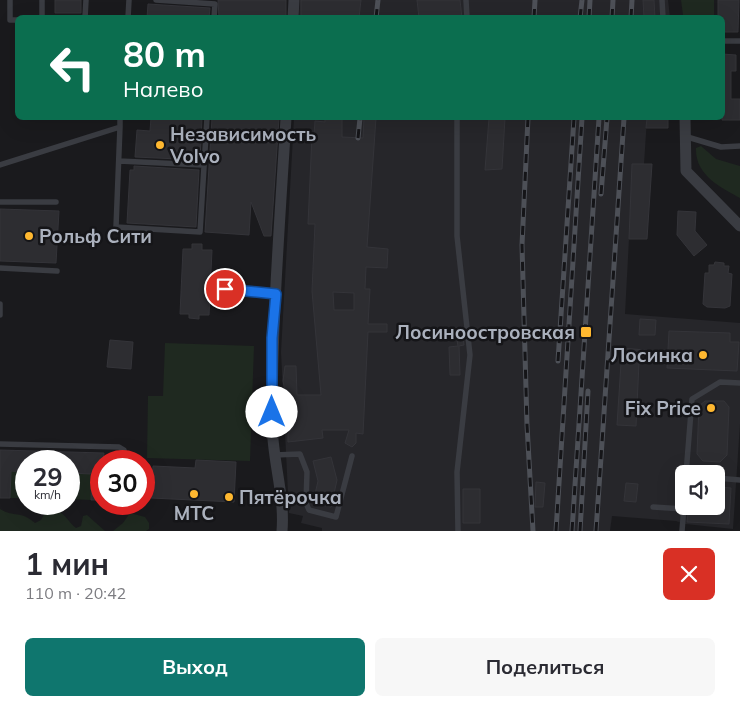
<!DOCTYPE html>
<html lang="ru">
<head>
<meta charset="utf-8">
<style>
	:root { --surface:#fff; --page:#f7f7f7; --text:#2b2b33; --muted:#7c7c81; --accent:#0f766e }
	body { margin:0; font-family:Mulish,sans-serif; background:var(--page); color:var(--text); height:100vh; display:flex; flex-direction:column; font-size:19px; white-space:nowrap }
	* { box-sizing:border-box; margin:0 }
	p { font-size:16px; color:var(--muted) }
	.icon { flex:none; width:28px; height:28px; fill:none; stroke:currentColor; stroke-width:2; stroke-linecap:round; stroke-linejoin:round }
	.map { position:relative; height:531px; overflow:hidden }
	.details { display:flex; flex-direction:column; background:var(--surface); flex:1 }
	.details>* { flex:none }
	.top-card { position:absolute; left:15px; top:15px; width:710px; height:105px; border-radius:8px; box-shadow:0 5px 20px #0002; background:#0b6e4f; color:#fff; overflow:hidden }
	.tools { position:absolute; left:675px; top:465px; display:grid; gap:10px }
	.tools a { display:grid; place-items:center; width:50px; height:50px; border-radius:8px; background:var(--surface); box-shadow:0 5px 20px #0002; font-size:25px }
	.speed { position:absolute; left:15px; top:450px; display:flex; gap:10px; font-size:25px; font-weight:700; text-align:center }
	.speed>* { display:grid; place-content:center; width:65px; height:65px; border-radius:50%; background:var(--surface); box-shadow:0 5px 20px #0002; line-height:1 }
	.speed small { font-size:12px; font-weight:400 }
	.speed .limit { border:8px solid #d22; background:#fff; color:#111 }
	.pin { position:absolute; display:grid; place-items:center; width:42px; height:42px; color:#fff; margin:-21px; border:2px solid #fff; border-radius:50%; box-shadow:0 1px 5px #0007 }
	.me { position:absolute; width:55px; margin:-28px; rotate:0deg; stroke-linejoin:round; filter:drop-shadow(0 0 4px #0008) }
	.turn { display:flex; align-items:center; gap:18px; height:105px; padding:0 25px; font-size:22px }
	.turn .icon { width:65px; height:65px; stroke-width:2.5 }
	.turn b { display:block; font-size:35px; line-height:42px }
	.round { display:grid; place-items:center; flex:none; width:52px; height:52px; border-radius:8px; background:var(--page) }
	.head { display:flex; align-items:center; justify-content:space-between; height:85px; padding:0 25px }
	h1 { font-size:30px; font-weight:700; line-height:38px }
	.cta { display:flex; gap:10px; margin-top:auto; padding:10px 25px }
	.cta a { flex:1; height:58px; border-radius:8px; background:var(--accent); color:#fff; font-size:20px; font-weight:700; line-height:58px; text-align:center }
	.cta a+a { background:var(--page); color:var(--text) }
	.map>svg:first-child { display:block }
</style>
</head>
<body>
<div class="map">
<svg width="740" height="531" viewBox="0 0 740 531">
	<rect width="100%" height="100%" fill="#1a1a1d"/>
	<path fill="#26262a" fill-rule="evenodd" d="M300 0H668L670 17 299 18Z
		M294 118H647L644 164H652L647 239H629L625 314 740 323V424L733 529 685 524 676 521 612 516 610 531H322V528L301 523 303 516 289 513 281 352ZM684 474H716V506H684Z"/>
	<path fill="#1f2920" d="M681 0H714V17H689L683 15Z
		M701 146 716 159 740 166V198C720 187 695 175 696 148Z
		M165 343 254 346 250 461 147 458 148 396H163Z
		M11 471 26 472V498H10Z
		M69 473 92 474 91 500 69 499Z
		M0 509C15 518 20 510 35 523L41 520 45 513 56 510C68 516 67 521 76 528L81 526 83 516 87 515 105 531H0Z
		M130 513 145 517 149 523V529L146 531H113L123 523Z"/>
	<path fill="#2d2d31" stroke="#343439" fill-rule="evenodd" d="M55 0H81V13H55Z
		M218 0H286V18H219Z
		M301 0H361L359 18H301Z
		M417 0H460L462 18H419Z
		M643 0H654L655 18H644Z
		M718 0H739L738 32H722V18H718Z
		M148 4 210 8 209 18H147Z
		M722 54 736 55V71H731V99H740V120H722Z
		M151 118H202L200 160 135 157 137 130 150 131Z
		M212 118H279L271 236H264L251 202 249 235 205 232Z
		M325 118H342V137L363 138 364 118H376L367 247 388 249 387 268 366 267 365 289H370L368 324H387V332H368L363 434 356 433V443L352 447 345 443 349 430H322L323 438 288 442V434L293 428 287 424 286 396 283 381 285 366H296L297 395H321L312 291 315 224H308L312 135H314L315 121 325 122ZM333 292 354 293V310H334Z
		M489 118H505L502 169 485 170Z
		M647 118H668V128H646Z
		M632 164H652L647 239H629Z
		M134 166 199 170 196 227 127 223 130 170H134Z
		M0 209 59 211 56 263 0 261Z
		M678 211 696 212 695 231 707 245 694 256 677 235Z
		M192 244H202V250H212L209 315H199V319L189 318V314H180L183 249H192Z
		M715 262 724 263V266H729L728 273 732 274 730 306 725 308 707 307 703 304 705 273H709V265H714Z
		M640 319 656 320 655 335H639Z
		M462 327 464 345 459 346 460 375H450L449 347 458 346 455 328Z
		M669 331 730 333V342H739L737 371 667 368Z
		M110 340 133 342 131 369 107 367Z
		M622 348 645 350 644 363H639L636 426 617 425Z
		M705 401H724L729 407 727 455 720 462 703 461 697 454 699 406Z
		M0 450 104 453 103 461H101V500H91L92 474 69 473V461H26V472L11 471 10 498H0Z
		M331 457 337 480 331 507 313 503 318 481 313 461Z
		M196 460 236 462 234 502 151 498 153 466 195 468Z
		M536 482 545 483 543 507H535Z
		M626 483 638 484 636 502 624 501Z
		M716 487 731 488 729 524 687 522 689 506H716Z
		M463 489H480V523H463Z"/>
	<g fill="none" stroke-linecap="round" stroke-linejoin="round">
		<path stroke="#3a3c42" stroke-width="5.5" d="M10 0V20H18
			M156 0 215 4 214 18
			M466 0 467 18
			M662 0 663 18
			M42 18V0
			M85 18 86 0
			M128 18 129 0
			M722 41H740
			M457 118V236L470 355 457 472 458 531
			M120 127V118
			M684 136 721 147 740 146
			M119 161 203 165
			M0 165 120 127 116 227 200 232 207 118
			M0 202H56
			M0 268 57 271
			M225 289 276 294
			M0 304V315
			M272 430 288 429
			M0 444 119 447 124 450 126 461
			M274 455 300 454 307 472 306 503 309 510 336 517 352 456
			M686 474 692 399 720 382 740 383
			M716 478 740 480
			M653 507 684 509
			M125 510V504
			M682 531 684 506"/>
		<path stroke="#3a3c42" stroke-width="11" d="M293 18 294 0
			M685 118 686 171 740 226
			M282 531C285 494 272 459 272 422 272 320 280 219 286 118"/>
		<g stroke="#4d5057" stroke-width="5">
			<path id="rail" d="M376 18 378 0
				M534 18 535 0
				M580 18 582 0
				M589 18 590 0
				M612 18 613 0
				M631 18 632 0
				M528 118 522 245 527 425 533 531
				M358 138 360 118
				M601 194 607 118
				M558 361 574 118
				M556 531 582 118
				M572 531 599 118
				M580 531 588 391
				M596 531 624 118"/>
		</g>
		<use href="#rail" stroke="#151518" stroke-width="3" stroke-dasharray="9" stroke-linecap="butt"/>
	</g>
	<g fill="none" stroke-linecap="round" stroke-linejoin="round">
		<g stroke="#114b97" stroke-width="12">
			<path id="route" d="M225 289 276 294 272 338V412"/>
		</g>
		<use href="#route" stroke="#1a73e8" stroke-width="9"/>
	</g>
	<g fill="#ffb830" stroke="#151518" stroke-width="2">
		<circle cx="160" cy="145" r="5"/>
		<circle cx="29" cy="236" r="5"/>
		<rect x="580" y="326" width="12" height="12" rx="2.5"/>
		<circle cx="703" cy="355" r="5"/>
		<circle cx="711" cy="408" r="5"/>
		<circle cx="194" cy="494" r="5"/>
		<circle cx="229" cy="497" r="5"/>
	</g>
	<g text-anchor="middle" stroke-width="5" stroke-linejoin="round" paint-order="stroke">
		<g font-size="19" font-weight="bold" fill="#abb1bd" stroke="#151518" text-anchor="start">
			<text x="170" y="141">Независимость<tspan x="170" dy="22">Volvo</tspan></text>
			<text x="39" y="243">Рольф Сити</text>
			<text x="575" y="339" text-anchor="end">Лосиноостровская</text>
			<text x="693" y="362" text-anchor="end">Лосинка</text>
			<text x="701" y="415" text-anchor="end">Fix Price</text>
			<text x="239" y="504">Пятёрочка</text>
			<text x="194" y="520" text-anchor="middle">МТС</text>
		</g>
	</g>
</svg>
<div class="tools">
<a><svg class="icon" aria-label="sound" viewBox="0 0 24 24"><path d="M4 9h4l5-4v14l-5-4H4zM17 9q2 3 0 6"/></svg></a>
</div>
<div class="speed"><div>29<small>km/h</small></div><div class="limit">30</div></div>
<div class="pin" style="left:225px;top:289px;background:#d93025"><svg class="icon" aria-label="arrive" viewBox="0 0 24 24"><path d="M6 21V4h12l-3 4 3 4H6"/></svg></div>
<svg class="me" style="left:272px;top:412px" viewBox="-20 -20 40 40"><circle r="19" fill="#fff"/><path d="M0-13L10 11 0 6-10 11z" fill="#1a73e8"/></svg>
<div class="top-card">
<div class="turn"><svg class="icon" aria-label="left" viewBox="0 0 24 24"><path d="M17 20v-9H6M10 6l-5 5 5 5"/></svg><div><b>80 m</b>Налево</div></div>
</div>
</div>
<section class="details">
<div class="head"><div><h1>1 мин</h1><p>110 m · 20:42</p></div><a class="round" style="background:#d93025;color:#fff"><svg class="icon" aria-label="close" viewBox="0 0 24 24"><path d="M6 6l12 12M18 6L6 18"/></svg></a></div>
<div class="cta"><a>Выход</a><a>Поделиться</a></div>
</section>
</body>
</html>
